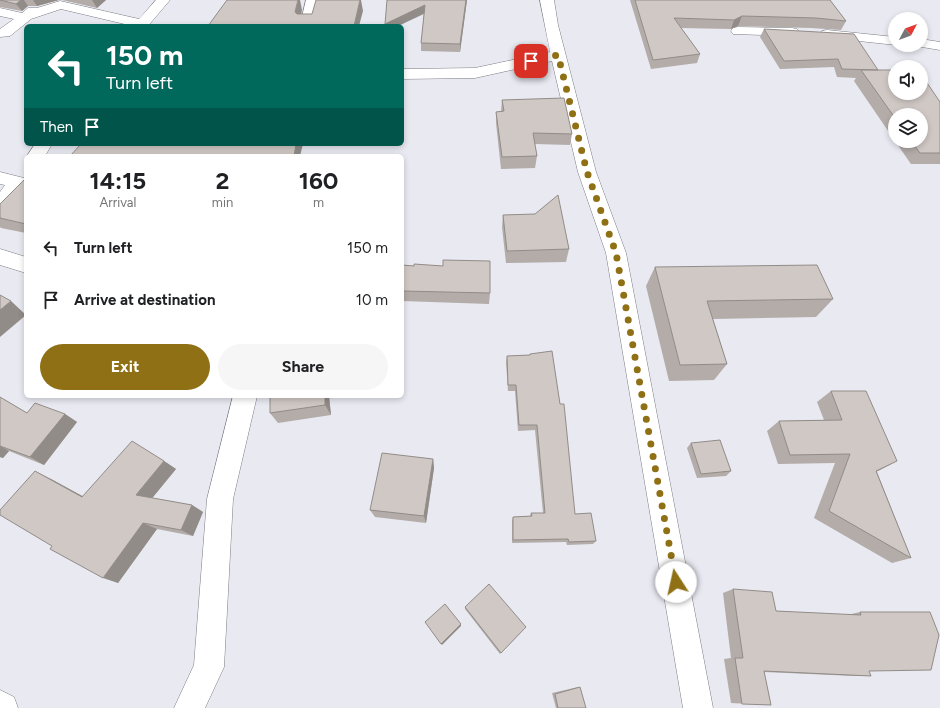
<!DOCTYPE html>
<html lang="en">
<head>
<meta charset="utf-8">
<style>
	:root { --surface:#fff; --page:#f6f6f6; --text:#202124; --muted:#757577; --accent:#8f7015 }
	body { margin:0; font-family:Figtree,sans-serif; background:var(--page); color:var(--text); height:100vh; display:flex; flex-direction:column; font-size:15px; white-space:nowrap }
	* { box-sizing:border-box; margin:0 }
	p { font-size:13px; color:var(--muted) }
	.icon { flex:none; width:22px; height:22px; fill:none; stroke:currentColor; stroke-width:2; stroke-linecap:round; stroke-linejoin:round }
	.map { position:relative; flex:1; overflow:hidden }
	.panel { position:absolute; left:24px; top:154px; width:380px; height:244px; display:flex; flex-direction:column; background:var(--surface); border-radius:6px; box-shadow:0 2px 6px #0003 }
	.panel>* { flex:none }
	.hud { position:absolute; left:24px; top:24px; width:380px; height:122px; border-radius:6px; box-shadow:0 2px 6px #0003; background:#00695c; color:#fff; overflow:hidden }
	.needle { width:26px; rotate:49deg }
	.controls { position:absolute; left:888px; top:12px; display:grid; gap:8px }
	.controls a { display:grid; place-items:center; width:40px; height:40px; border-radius:50%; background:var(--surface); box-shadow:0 2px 6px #0003; font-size:20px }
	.pin { position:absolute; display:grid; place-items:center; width:34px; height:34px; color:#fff; margin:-17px; border-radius:8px; box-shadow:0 2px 6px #0006 }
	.me { position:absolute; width:44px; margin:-22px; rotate:350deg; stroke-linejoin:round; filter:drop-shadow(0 0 3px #0008) }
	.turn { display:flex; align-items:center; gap:14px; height:84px; padding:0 16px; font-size:18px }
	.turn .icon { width:52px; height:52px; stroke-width:2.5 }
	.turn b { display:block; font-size:28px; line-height:34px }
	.then { display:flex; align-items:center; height:38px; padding:0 16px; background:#0003; gap:8px; font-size:15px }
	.eta { display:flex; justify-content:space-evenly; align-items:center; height:68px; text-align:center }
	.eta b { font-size:24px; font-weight:700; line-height:28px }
	.button { display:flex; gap:8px; margin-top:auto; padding:8px 16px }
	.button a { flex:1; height:46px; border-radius:24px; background:var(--accent); color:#fff; font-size:16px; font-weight:700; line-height:46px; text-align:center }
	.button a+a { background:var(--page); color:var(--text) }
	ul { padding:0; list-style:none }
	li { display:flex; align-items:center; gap:12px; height:52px; padding:0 16px }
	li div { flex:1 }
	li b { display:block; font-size:15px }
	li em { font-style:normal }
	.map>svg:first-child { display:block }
</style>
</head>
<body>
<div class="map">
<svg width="940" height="708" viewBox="0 0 940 708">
	<rect width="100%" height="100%" fill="#e8e9f1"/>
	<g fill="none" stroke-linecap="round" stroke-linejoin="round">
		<g stroke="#7c7d84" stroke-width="1">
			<path id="street" d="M156 0H170L148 26H133L61 9 31 19 10 36 0 37V29L14 19 0 16V8L22 13 28 8H37L60 1 139 19Z
				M306 0H320L314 26H300Z
				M540 0H554L558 25 596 172 626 253 713 708H683L606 253 578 172 552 61 475 78 402 79V69L475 68 550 52Z
				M738 27 792 28 797 29 799 32 797 35 792 36 733 34 731 31 733 28Z
				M827 30 895 37 896 45 822 37 820 34 822 31Z
				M921 39 940 42V50L916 46 921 45Z
				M35 144H52L45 156H27Z
				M0 172 24 178 26 184 16 197 7 215 0 217V192L5 185 0 184Z
				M0 249 26 257V273L0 265Z
				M233 396H257L233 499 224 667 205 708H174L194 665 207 499Z
				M0 690 14 697 18 708H0Z"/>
		</g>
		<use href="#street" fill="#fff" fill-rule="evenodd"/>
	</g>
	<path fill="#b3aca9" d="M0 0H59L37 6H28L22 11 0 7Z
		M62 0H106L97 8Z
		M387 0H467L460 52 421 51V43L424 14 398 26H386Z
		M630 0H830L846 21 841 30 811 28 738 26 731 29 681 28 700 54 697 63 651 69Z
		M764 29 878 70 940 102V164H911L895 141H921L895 115V141L854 81 856 78 837 77 834 67 780 69 760 37Z
		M502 100 572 134 570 145 535 144 537 156 535 168 501 169 496 123V112L501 111Z
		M26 178V233L1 228 0 227V204Z
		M503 215 569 249 566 262 506 263 502 227Z
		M402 265 490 293 489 304 402 301Z
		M655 267 833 299 816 317 713 319 727 364 714 380 669 381 646 286Z
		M530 354 575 514 596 541 593 544 567 545 566 542 512 543V521L513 517 530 516 531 513H543L535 430 518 431 515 391H508L506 362 507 356 530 355Z
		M831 391 877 472 911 558 892 563 814 518 835 463 778 464 767 431 779 421 824 420 817 402Z
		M329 396 331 415 278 423 270 413Z
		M0 397 27 413 65 414 77 422 44 465 9 451 3 458 0 457Z
		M691 443 731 471 726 476 697 478 687 448Z
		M433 459 434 468 426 523 375 517 370 510Z
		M164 461 176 469 152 498 192 505 203 512 193 536 157 529 118 583 52 546 51 479 82 496Z
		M733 589 776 611 847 615 860 612H930L869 671 871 676H854L764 672 771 705 731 703 724 659 731 658 723 593Z
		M465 607 526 627 500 654 465 609Z
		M578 687H580L586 708H556L552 693Z"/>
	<path fill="#928c89" d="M21 0H24L28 6 22 11 16 4Z
		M33 0H59L37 6Z
		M92 0H106L97 8Z
		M298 0H300L302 10 299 26 295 12Z
		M360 0H361L363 11 359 26H354Z
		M466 0H467L460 52V44Z
		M425 5V13L398 26H386L385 24Z
		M742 16 738 26 731 29 734 20Z
		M296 144H303L300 156H294Z
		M11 301 26 315 0 337V310Z
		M325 396H329L331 415 325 405Z
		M65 414 77 422 44 465 30 457Z
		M0 446 9 451 3 458 0 457Z
		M433 459 434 468 426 523 424 516Z
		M164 461 176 469 149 502 136 495Z
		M897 461 880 470 860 479 876 471Z
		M35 471 51 479 97 504 82 497Z
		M192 505 203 512 193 536 181 530Z
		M143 523 157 529 118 583 103 578Z
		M461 624V626L442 645 441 644Z"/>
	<path fill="#d0c8c4" stroke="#928c89" d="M0 0H21L16 4Z
		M227 0H298L295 12 297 14H312L316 0H360L354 26H208Z
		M387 0H466L460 44 421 43 425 5 385 24Z
		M635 0H830L846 21 816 18 742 16 734 20 674 18 700 54 653 60Z
		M764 29 854 34 878 70 842 69 838 59 784 61Z
		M861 70H895V93H921V74L940 102V153H920L911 141H921V115H895V118Z
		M564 98 572 134 533 133 537 156 502 157 496 112 504 111 502 100Z
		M81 144H296L294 156H70Z
		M26 178V224L0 218V204Z
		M558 195 569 249 507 251 503 215 535 214Z
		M443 260 490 261V293L402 291V265L414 266V264L443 266Z
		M817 265 833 299 707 301 727 364 680 365 655 267Z
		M0 295 11 301 0 310Z
		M552 351 560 404H564L575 514 591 513 596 541 569 542 568 539 513 540V517L532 516 531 513H545L537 425H519L516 385H508L507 356 530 355V354Z
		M831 391H866L897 461 876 471 911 558 829 511 850 454 790 455 779 421 842 420Z
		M270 396H325V405L270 413Z
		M0 397 27 413 35 403 65 414 30 457 0 446Z
		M720 440 731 471 701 474 691 443Z
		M132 441 164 461 136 495 192 505 181 530 143 523 103 578 50 549 52 546 0 515V510L35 471 82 497Z
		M382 453 433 459 424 516 370 510Z
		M489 584 526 627 501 653 465 607Z
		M733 589 772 592 776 611 861 615 860 612H930L939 635 931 670 869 671 871 676 764 671 771 705 742 704 735 658H743Z
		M445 604 461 624 441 644 425 622Z
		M580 687 586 708H558L555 694Z"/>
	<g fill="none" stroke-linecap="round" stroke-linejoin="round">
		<path stroke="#8f7015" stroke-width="7" stroke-dasharray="0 12.6" d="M531 61 558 55 587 172 616 253 676 582"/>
	</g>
</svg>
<div class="controls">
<a><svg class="needle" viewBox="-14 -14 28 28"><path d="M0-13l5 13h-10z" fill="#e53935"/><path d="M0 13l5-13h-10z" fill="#757577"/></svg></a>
<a><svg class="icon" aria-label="sound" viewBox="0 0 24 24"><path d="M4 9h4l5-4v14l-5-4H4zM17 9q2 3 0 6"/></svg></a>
<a><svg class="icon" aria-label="layers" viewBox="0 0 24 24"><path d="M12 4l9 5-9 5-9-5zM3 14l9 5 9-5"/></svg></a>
</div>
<div class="pin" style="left:531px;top:61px;background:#d93025"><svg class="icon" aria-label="arrive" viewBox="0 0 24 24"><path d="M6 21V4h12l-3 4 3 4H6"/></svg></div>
<svg class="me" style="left:676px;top:582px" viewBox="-20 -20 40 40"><circle r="19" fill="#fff"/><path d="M0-13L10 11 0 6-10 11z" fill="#8f7015"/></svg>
<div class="hud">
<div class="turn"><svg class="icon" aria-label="left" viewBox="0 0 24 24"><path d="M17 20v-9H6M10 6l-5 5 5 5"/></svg><div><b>150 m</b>Turn left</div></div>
<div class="then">Then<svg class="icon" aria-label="arrive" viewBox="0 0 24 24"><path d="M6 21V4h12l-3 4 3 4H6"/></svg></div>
</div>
<section class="panel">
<div class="eta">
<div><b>14:15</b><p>Arrival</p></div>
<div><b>2</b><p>min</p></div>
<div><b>160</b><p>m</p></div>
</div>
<ul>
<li><svg class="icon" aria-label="left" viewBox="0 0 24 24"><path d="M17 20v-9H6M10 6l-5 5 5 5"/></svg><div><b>Turn left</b></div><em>150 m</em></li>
<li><svg class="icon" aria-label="arrive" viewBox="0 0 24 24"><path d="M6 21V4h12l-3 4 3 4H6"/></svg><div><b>Arrive at destination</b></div><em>10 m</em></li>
</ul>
<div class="button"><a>Exit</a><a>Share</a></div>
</section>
</div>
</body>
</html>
